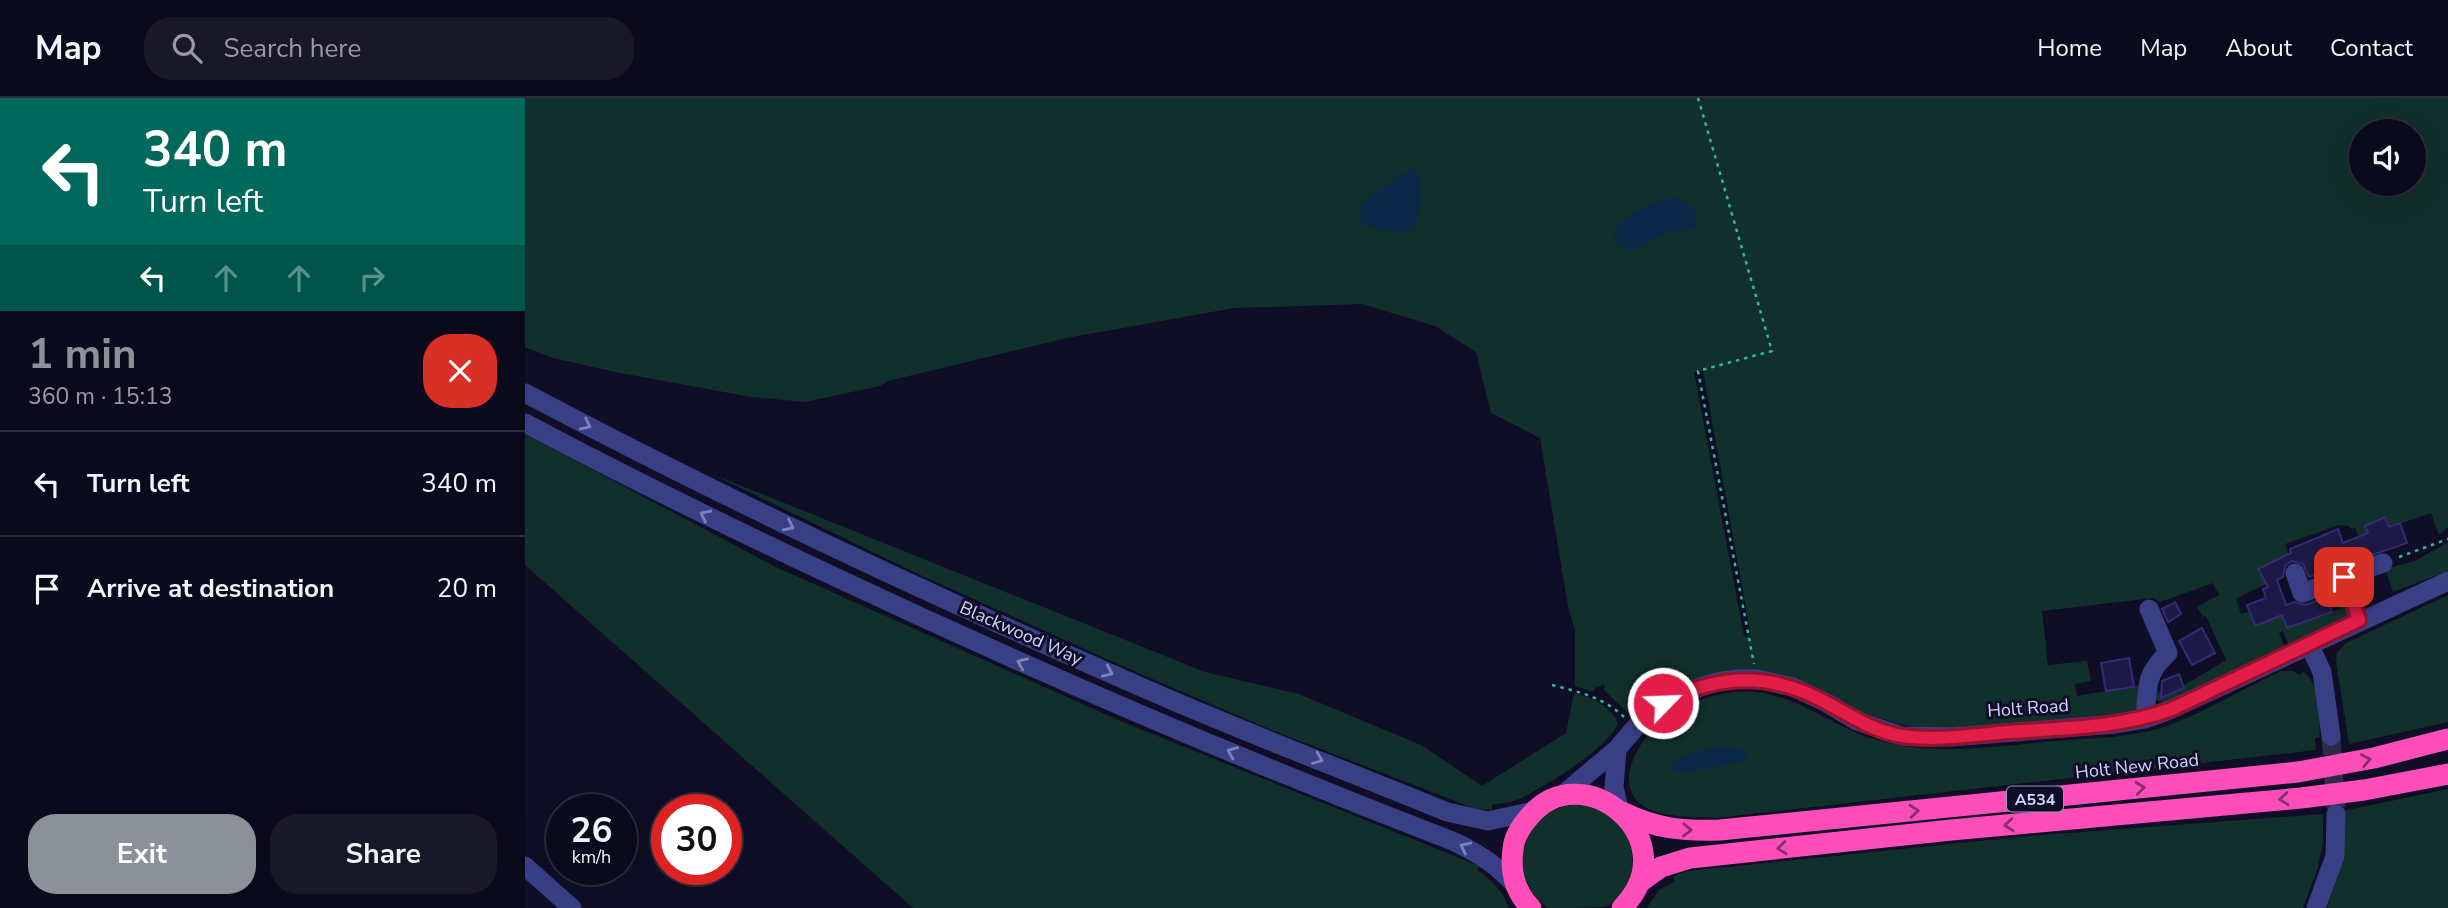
<!DOCTYPE html>
<html lang="en">
<head>
<meta charset="utf-8">
<style>
	:root { --surface:#0b0a1c; --page:#191829; --text:#f1f3f6; --muted:#9a9aa3; --line:#2b2b3b; --accent:#8c9099 }
	body { margin:0; font-family:"Nunito Sans",sans-serif; background:var(--page); color:var(--text); height:100vh; display:flex; flex-direction:column; font-size:26px; white-space:nowrap }
	* { box-sizing:border-box; margin:0 }
	p { font-size:23px; color:var(--muted) }
	.icon { flex:none; width:38px; height:38px; fill:none; stroke:currentColor; stroke-width:2; stroke-linecap:round; stroke-linejoin:round }
	.map { position:relative; flex:1; overflow:hidden }
	.panel { display:flex; flex-direction:column; background:var(--surface); width:525px }
	.panel>* { flex:none }
	.hud { background:#00695c; color:#fff; overflow:hidden }
	.tools { position:absolute; left:1824px; top:21px; display:grid; gap:14px }
	.tools a { display:grid; place-items:center; width:77px; height:77px; border-radius:50%; background:var(--surface); box-shadow:0 7px 28px #0002,0 0 0 2px var(--line); font-size:35px }
	.speed { position:absolute; left:21px; top:696px; display:flex; gap:14px; font-size:35px; font-weight:700; text-align:center }
	.speed>* { display:grid; place-content:center; width:91px; height:91px; border-radius:50%; background:var(--surface); box-shadow:0 7px 28px #0002,0 0 0 2px var(--line); line-height:1 }
	.speed small { font-size:18px; font-weight:400 }
	.speed .limit { border:10px solid #d22; background:#fff; color:#111 }
	.pin { position:absolute; display:grid; place-items:center; width:60px; height:60px; color:#fff; margin:-30px; border-radius:14px; box-shadow:0 4px 10px #0006 }
	.me { position:absolute; width:77px; margin:-38px; rotate:66deg; stroke-linejoin:round; filter:drop-shadow(0 0 5px #0008) }
	.turn { display:flex; align-items:center; gap:24px; height:147px; padding:0 28px; font-size:32px }
	.turn .icon { width:91px; height:91px; stroke-width:2.5 }
	.turn b { display:block; font-size:49px; line-height:60px }
	.lanes { display:flex; align-items:center; height:66px; padding:0 28px; background:#0003; justify-content:center; gap:35px; direction:ltr }
	.lanes .off { opacity:.35 }
	.round { display:grid; place-items:center; flex:none; width:74px; height:74px; border-radius:28px; background:var(--page) }
	.head { display:flex; align-items:center; justify-content:space-between; height:119px; padding:0 28px }
	h1 { font-size:42px; font-weight:700; line-height:52px; color:var(--accent) }
	.button { display:flex; gap:14px; margin-top:auto; padding:14px 28px }
	.button a { flex:1; height:80px; border-radius:28px; background:var(--accent); color:#fff; font-size:28px; font-weight:700; line-height:80px; text-align:center }
	.button a+a { background:var(--page); color:var(--text) }
	ul { padding:0; list-style:none }
	li { display:flex; align-items:center; gap:21px; height:105px; padding:0 28px; border-top:2px solid var(--line) }
	li div { flex:1 }
	li b { display:block; font-size:26px }
	li em { font-style:normal }
	header { display:flex; align-items:center; gap:42px; box-sizing:border-box; height:98px; padding:0 35px; background:var(--surface); border-bottom:2px solid var(--line) }
	header strong { font-size:33px }
	nav { display:flex; gap:38px; margin-inline-start:auto; font-size:24px }
	.search { width:490px; height:63px; background:var(--page); display:flex; align-items:center; gap:18px; box-sizing:border-box; padding:0 24px; border-radius:28px; color:var(--muted); font-size:26px }
	main { display:flex; flex:1; min-height:0 }
	.map>svg:first-child { display:block }
</style>
</head>
<body>
<header>
<strong>Map</strong>
<div class="search"><svg class="icon" aria-label="search" viewBox="0 0 24 24"><circle cx="10" cy="10" r="6"/><path d="M15 15l6 6"/></svg>Search here</div>
<nav><a>Home</a><a>Map</a><a>About</a><a>Contact</a></nav>
</header>
<main>
<section class="panel">
<div class="hud">
<div class="turn"><svg class="icon" aria-label="left" viewBox="0 0 24 24"><path d="M17 20v-9H6M10 6l-5 5 5 5"/></svg><div><b>340 m</b>Turn left</div></div>
<div class="lanes"><svg class="icon" aria-label="left" viewBox="0 0 24 24"><path d="M17 20v-9H6M10 6l-5 5 5 5"/></svg><svg class="icon off" aria-label="ahead" viewBox="0 0 24 24"><path d="M12 20V5M6 11l6-6 6 6"/></svg><svg class="icon off" aria-label="ahead" viewBox="0 0 24 24"><path d="M12 20V5M6 11l6-6 6 6"/></svg><svg class="icon off" aria-label="right" viewBox="0 0 24 24"><path d="M7 20v-9h11M14 6l5 5-5 5"/></svg></div>
</div>
<div class="head"><div><h1>1 min</h1><p>360 m · 15:13</p></div><a class="round" style="background:#d93025;color:#fff"><svg class="icon" aria-label="close" viewBox="0 0 24 24"><path d="M6 6l12 12M18 6L6 18"/></svg></a></div>
<ul>
<li><svg class="icon" aria-label="left" viewBox="0 0 24 24"><path d="M17 20v-9H6M10 6l-5 5 5 5"/></svg><div><b>Turn left</b></div><em>340 m</em></li>
<li><svg class="icon" aria-label="arrive" viewBox="0 0 24 24"><path d="M6 21V4h12l-3 4 3 4H6"/></svg><div><b>Arrive at destination</b></div><em>20 m</em></li>
</ul>
<div class="button"><a>Exit</a><a>Share</a></div>
</section>
<div class="map">
<svg width="1923" height="810" viewBox="0 0 1923 810">
	<rect width="100%" height="100%" fill="#0f0e26"/>
	<path fill="#11302b" fill-rule="evenodd" d="M0 0H1923V429L1914 437 1906 415 1834 440 1830 430 1826 431 1824 428 1814 427 1760 446 1764 458 1734 471 1741 486 1711 501 1716 516 1724 514 1730 528 1740 524 1737 515 1756 514 1762 530C1780 523 1810 518 1822 503L1824 517 1763 546 1758 533 1754 535 1759 548 1640 605 1631 602 1628 594 1630 586 1636 599 1659 590 1658 588 1701 562 1681 518 1678 519 1672 509 1694 497 1688 485 1635 504 1628 500 1517 513 1523 567 1562 563 1566 583 1550 586 1552 598 1613 588 1612 611 1604 615 1411 631 1378 627 1335 614 1232 573 1193 574 1154 586 1112 613 1109 611 1101 613 1079 592 1080 586 1070 590 1068 594 1050 588V533L1043 508 1015 340 966 315 951 254 910 228 837 206 709 210 542 240 363 283 355 288 280 304 226 299 90 274 28 260 0 249ZM1836 33H1888V86H1836ZM1178 273 1226 538V539L1219 538 1169 274Z
		M0 336 251 469 593 622 954 768 952 772C967 782 978 793 984 810H388L0 467Z
		M187 376 680 574 774 596 896 647 957 688 1041 635 1049 595C1066 599 1086 608 1093 625 1083 651 1019 689 994 701 986 705 976 705 967 707V712L951 711 744 631 611 574 393 476Z
		M1923 444V473L1868 494 1860 471 1890 463Z
		M1923 497V624L1824 646 1811 564 1812 555 1821 545Z
		M1756 573H1767L1775 577 1778 573C1797 590 1793 615 1795 639L1790 640 1791 652 1191 720C1168 719 1133 720 1114 705 1105 697 1102 682 1105 671 1118 625 1164 599 1209 594 1264 588 1302 628 1352 642 1411 659 1472 648 1531 643 1566 640 1602 640 1636 630 1675 617 1718 591 1756 573Z
		M1923 691V810H1802L1815 771 1818 713Z
		M1053 706C1065 708 1078 711 1088 719 1114 740 1116 793 1083 808 1071 810 1038 810 1023 810 992 788 985 739 1021 716 1031 710 1041 708 1053 706Z
		M1798 716V744L1793 769 1778 810H1122L1134 792 1149 784V778L1163 773 1503 738Z"/>
	<path fill="#0b2948" d="M889 70C900 86 898 115 888 131L875 136 838 128C836 123 832 117 834 111 838 102 879 74 889 70Z
		M1151 99 1169 110 1171 118 1170 129C1159 134 1148 132 1137 137 1127 142 1118 149 1107 153 1055 133 1129 103 1151 99Z
		M1188 649 1211 650 1222 654 1221 663C1209 667 1204 666 1193 668 1176 670 1160 680 1144 670L1160 657Z"/>
	<path fill="#1e1a47" stroke="#312c73" stroke-width="2" d="M1860 419 1864 429 1875 425 1882 445 1784 479 1778 466 1767 463 1760 468 1758 479 1752 482 1761 507 1769 504 1781 507 1801 499 1807 514 1762 530 1757 517 1730 528 1722 507 1741 500 1738 491 1743 489 1733 471 1766 455 1765 451 1813 431 1818 445 1843 435 1840 428Z
		M1650 504 1656 516 1643 524 1637 511Z
		M1677 530 1690 555 1667 567 1654 543Z
		M1604 560 1609 589 1581 593 1576 565Z
		M1654 576 1659 590 1636 600 1637 583Z"/>
	<g fill="none" stroke-linecap="round" stroke-linejoin="round">
		<path stroke="#2c2c47" stroke-width="19" stroke-dasharray="19 10" stroke-linecap="butt" d="M1806 638 1811 710"/>
		<path stroke="#2db99f" stroke-width="2.5" stroke-dasharray="3.5 5" stroke-linecap="butt" d="M1173 0 1247 253 1173 273 1229 566
			M1874 459 1923 441
			M1027 587C1054 594 1078 599 1099 619"/>
		<path stroke="#393f85" stroke-width="19" d="M0 295C203 403 412 500 623 592 721 635 822 673 922 714L963 723 1009 713
			M0 325C101 379 204 429 308 478 512 574 719 663 930 744 956 757 975 769 993 791
			M1770 475 1777 495 1858 465
			M1819 479 1834 522
			M1784 546 1797 574 1806 638
			M1620 621C1623 590 1619 577 1643 555L1624 511
			M1092 651 1089 689 1094 711
			M1035 699 1092 651 1121 617 1157 595 1191 584 1213 581H1232L1268 589 1302 605 1332 623 1377 638 1426 639 1590 626 1620 621 1647 611 1923 483
			M0 768 47 810
			M1791 810 1810 758 1811 716"/>
		<path stroke="#ff4eb9" stroke-width="21" d="M1097 714C1132 731 1156 733 1195 732L1773 674 1849 660 1923 641
			M1115 784 1136 769 1165 760 1426 732 1776 700 1839 692 1923 676
			M1006 810C990 794 985 773 988 751 989 738 996 728 1005 718 1058 655 1164 742 1097 810"/>
	</g>
	<defs><path id="oneway-chevron" d="M-2-3.5L2.5 0L-2 3.5" fill="none" stroke-width="1.6" stroke-linecap="round" stroke-linejoin="round" transform="scale(1.75)"/></defs>
	<g stroke="#7e82bc">
		<use href="#oneway-chevron" transform="translate(61 327) rotate(27)"/>
		<use href="#oneway-chevron" transform="translate(180 417) rotate(-154)"/>
		<use href="#oneway-chevron" transform="translate(264 428) rotate(26)"/>
		<use href="#oneway-chevron" transform="translate(497 565) rotate(-156)"/>
		<use href="#oneway-chevron" transform="translate(583 574) rotate(24)"/>
		<use href="#oneway-chevron" transform="translate(707 654) rotate(-158)"/>
		<use href="#oneway-chevron" transform="translate(793 661) rotate(22)"/>
		<use href="#oneway-chevron" transform="translate(940 749) rotate(-154)"/>
	</g>
	<g stroke="#872e70">
		<use href="#oneway-chevron" transform="translate(1841 662) rotate(-11)"/>
		<use href="#oneway-chevron" transform="translate(1615 690) rotate(-6)"/>
		<use href="#oneway-chevron" transform="translate(1759 701) rotate(175)"/>
		<use href="#oneway-chevron" transform="translate(1389 713) rotate(-5)"/>
		<use href="#oneway-chevron" transform="translate(1484 727) rotate(175)"/>
		<use href="#oneway-chevron" transform="translate(1162 732) rotate(2)"/>
		<use href="#oneway-chevron" transform="translate(1257 750) rotate(174)"/>
	</g>
	<g fill="none" stroke-linecap="round" stroke-linejoin="round">
		<g stroke="#92132f" stroke-width="18">
			<path id="route" d="M1138 605C1195 575 1247 574 1304 606 1327 619 1351 634 1377 638 1412 643 1449 637 1484 634 1539 630 1594 630 1647 611L1834 522 1819 479"/>
		</g>
		<use href="#route" stroke="#e11d48" stroke-width="12"/>
	</g>
	<g text-anchor="middle" stroke-width="6" stroke-linejoin="round" paint-order="stroke">
		<rect fill="#0f0e26" stroke="#9898be" stroke-width="2" x="1482" y="688.5" width="56" height="25" rx="5"/>
		<g font-size="16" font-weight="bold" fill="#d3d3ff">
			<text x="1510" y="707">A534</text>
		</g>
		<g font-size="18" fill="#d3d3ff" stroke="#0f0e26">
			<text transform="translate(496 535) rotate(24)" y="6">Blackwood Way</text>
			<text transform="translate(1503 610) rotate(-4)" y="6">Holt Road</text>
			<text transform="translate(1612 668) rotate(-6)" y="6">Holt New Road</text>
		</g>
	</g>
</svg>
<div class="tools">
<a><svg class="icon" aria-label="sound" viewBox="0 0 24 24"><path d="M4 9h4l5-4v14l-5-4H4zM17 9q2 3 0 6"/></svg></a>
</div>
<div class="speed"><div>26<small>km/h</small></div><div class="limit">30</div></div>
<div class="pin" style="left:1819px;top:479px;background:#d93025"><svg class="icon" aria-label="arrive" viewBox="0 0 24 24"><path d="M6 21V4h12l-3 4 3 4H6"/></svg></div>
<svg class="me" style="left:1138px;top:605px" viewBox="-20 -20 40 40"><circle r="17" fill="#e11d48" stroke="#fff" stroke-width="3"/><path d="M0-11L8 9 0 5-8 9z" fill="#fff"/></svg>
</div>
</main>
</body>
</html>
